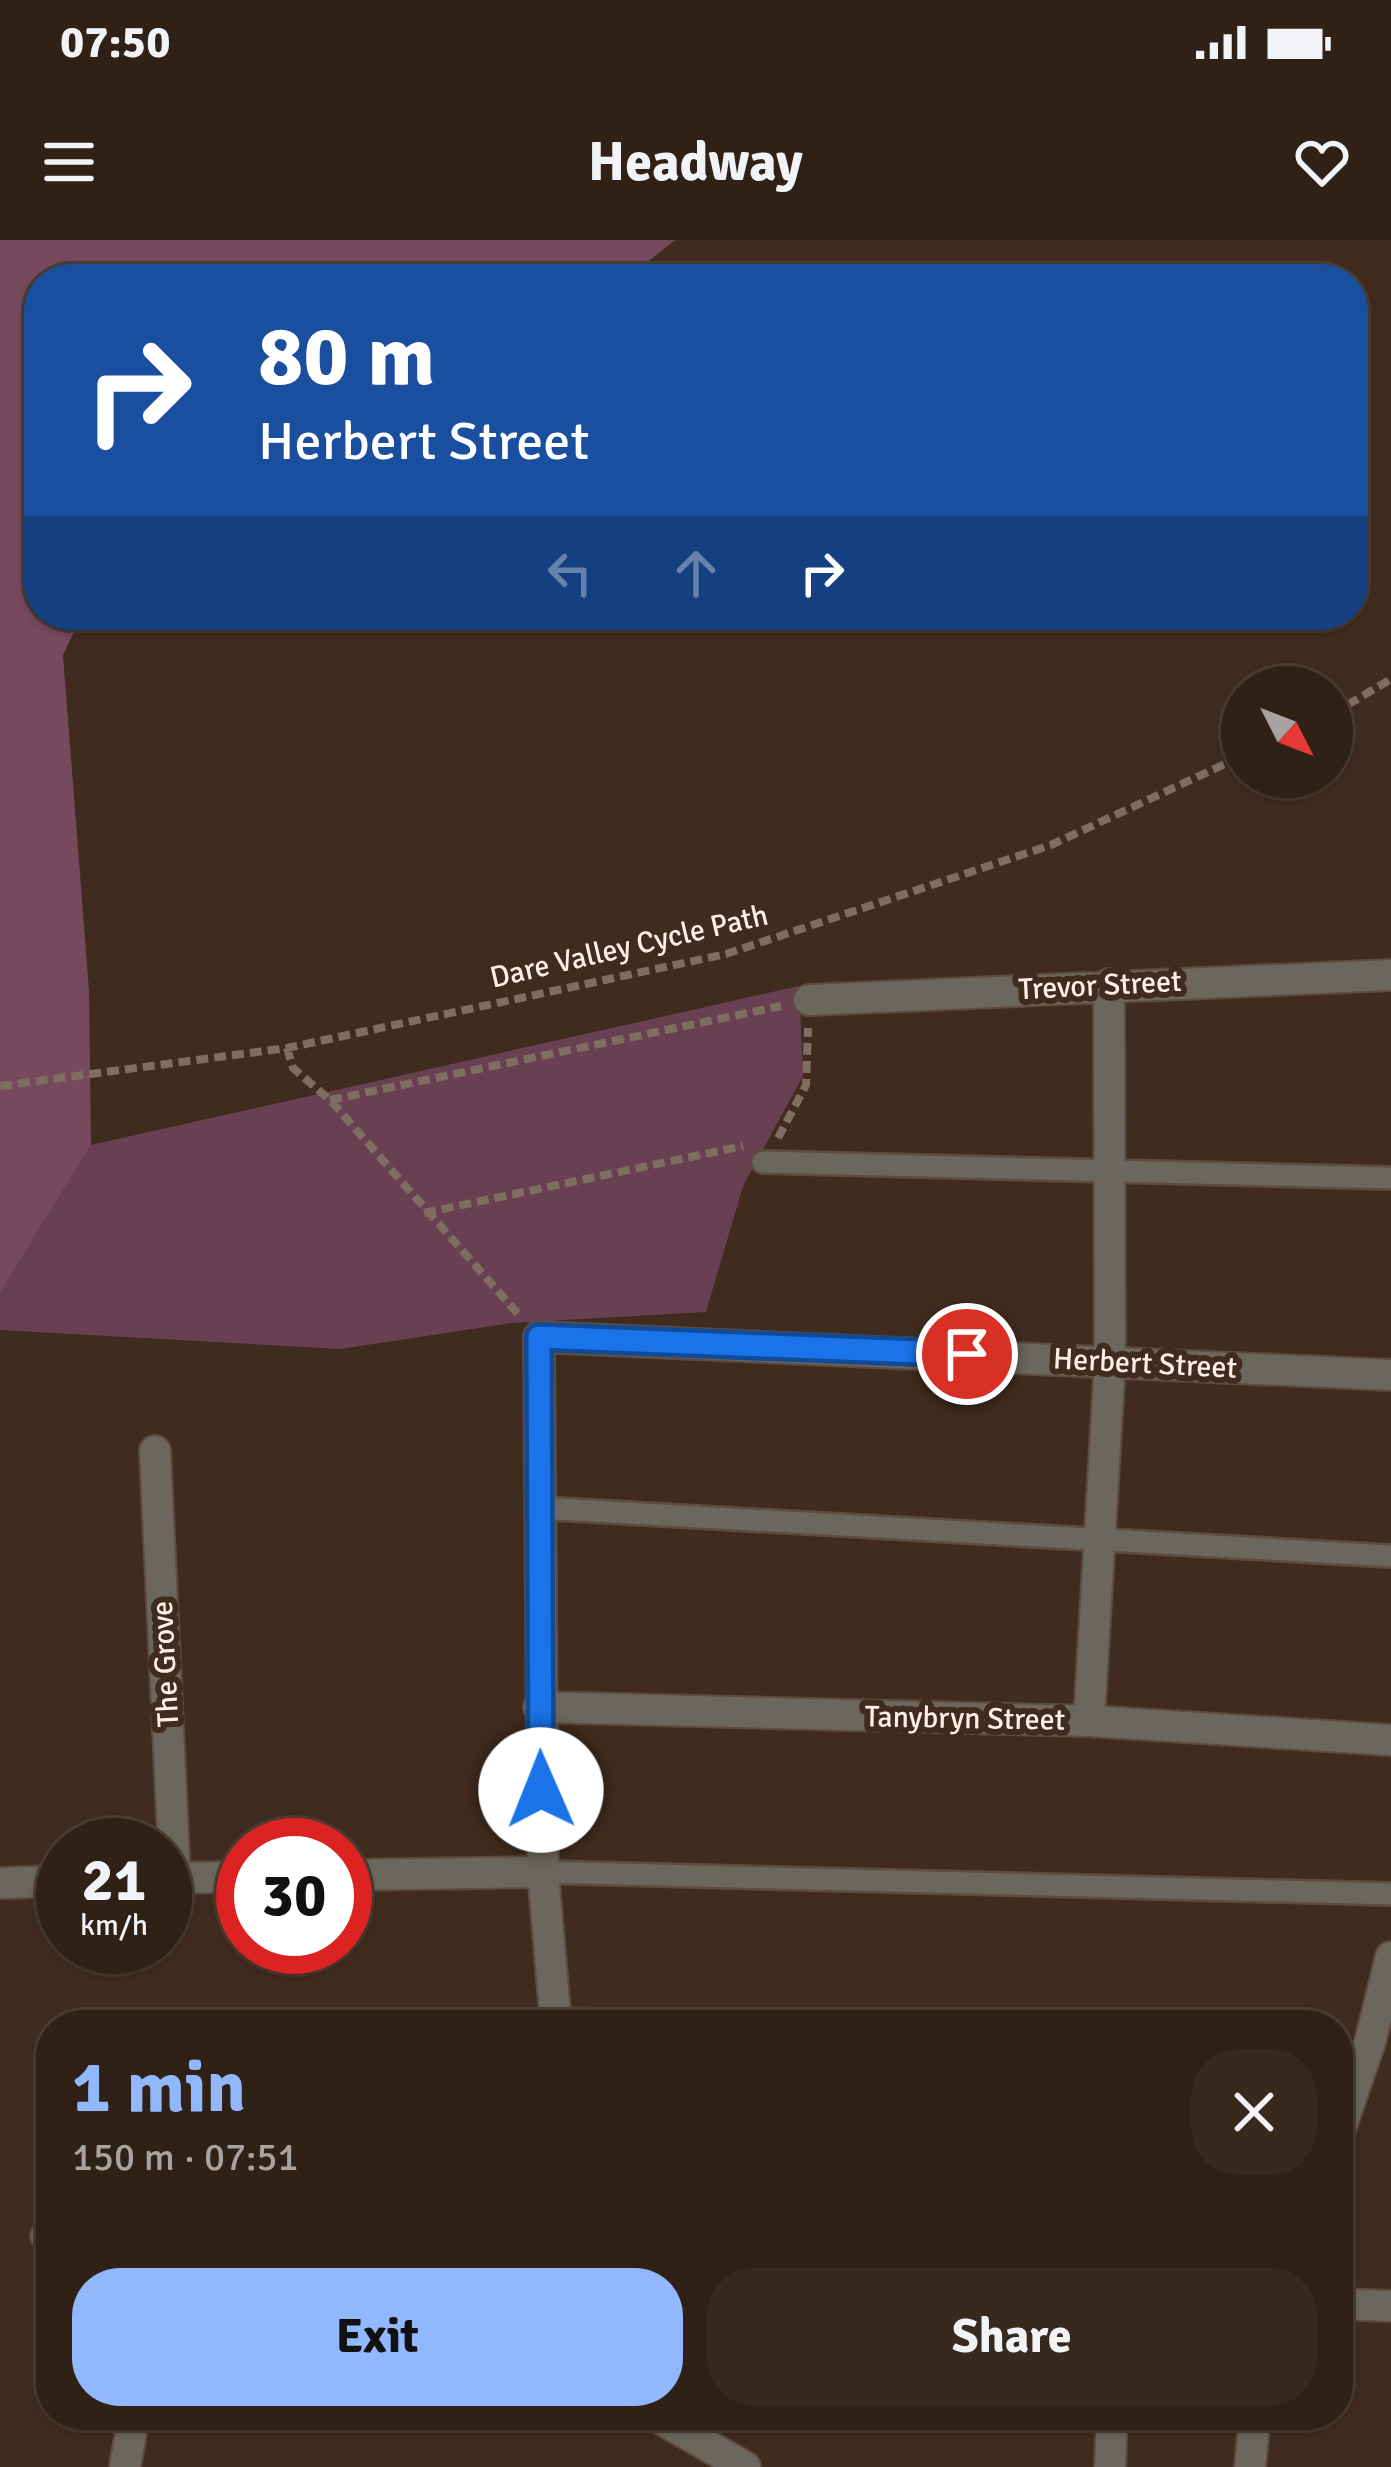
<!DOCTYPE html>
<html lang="en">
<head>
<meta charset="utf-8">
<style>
	:root { --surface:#302116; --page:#38291f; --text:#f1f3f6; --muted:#a8a3a1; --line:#4b3e35; --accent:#91b8fd }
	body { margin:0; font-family:Signika,sans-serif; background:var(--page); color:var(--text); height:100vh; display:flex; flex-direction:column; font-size:45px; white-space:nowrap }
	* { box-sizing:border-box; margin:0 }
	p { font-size:39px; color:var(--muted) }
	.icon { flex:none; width:66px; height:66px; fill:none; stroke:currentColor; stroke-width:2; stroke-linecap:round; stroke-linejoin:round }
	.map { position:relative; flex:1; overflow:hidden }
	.panel { position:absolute; left:36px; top:1770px; width:1317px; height:420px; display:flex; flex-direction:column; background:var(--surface); border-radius:48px; box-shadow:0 3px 9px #0004,0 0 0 3px var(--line) }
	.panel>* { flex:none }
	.guide { position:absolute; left:24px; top:24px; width:1344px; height:366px; border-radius:48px; box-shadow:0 3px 9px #0004,0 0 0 3px var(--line); background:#1a4fa0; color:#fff; overflow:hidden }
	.needle { width:78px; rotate:132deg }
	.tools { position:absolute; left:1221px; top:426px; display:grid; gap:24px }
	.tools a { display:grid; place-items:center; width:132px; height:132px; border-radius:50%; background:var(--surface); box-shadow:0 3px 9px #0004,0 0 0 3px var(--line); font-size:60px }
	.speed { position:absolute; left:36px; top:1578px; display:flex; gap:24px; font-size:60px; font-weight:700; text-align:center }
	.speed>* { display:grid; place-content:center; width:156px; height:156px; border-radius:50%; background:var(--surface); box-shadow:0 3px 9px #0004,0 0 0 3px var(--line); line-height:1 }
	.speed small { font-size:30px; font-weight:400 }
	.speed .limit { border:18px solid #d22; background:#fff; color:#111 }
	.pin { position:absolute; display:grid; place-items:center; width:102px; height:102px; color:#fff; margin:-51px; border:6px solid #fff; border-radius:50%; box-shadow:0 3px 12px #0007 }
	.me { position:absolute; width:132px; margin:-66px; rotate:359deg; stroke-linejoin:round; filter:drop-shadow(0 0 9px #0008) }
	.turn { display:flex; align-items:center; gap:42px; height:252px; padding:0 36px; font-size:54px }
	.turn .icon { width:156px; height:156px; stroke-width:2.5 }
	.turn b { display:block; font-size:84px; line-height:102px }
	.lanes { display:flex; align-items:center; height:114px; padding:0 36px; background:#0003; justify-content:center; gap:60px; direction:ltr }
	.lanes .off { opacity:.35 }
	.round { display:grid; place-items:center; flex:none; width:126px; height:126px; border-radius:48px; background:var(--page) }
	.headline { display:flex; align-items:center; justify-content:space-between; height:204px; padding:0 36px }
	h1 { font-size:72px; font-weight:700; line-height:90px; color:var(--accent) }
	.cta { display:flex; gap:24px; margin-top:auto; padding:24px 36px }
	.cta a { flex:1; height:138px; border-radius:48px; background:var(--accent); color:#111; font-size:48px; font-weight:700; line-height:138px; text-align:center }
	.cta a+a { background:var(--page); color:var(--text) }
	.status { display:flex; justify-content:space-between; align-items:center; height:84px; padding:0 60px; background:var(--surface); direction:ltr }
	.status svg { height:33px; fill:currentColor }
	header { display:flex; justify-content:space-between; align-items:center; height:156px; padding:0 36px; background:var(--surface); font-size:54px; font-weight:700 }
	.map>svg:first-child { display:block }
</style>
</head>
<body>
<div class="status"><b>07:50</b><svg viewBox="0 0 49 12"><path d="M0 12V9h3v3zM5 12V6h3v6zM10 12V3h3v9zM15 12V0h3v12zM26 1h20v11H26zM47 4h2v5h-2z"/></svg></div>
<header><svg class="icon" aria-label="menu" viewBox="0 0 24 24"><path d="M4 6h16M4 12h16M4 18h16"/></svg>Headway<svg class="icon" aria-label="heart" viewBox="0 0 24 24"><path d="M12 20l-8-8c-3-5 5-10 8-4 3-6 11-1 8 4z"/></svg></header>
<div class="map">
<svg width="1391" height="2227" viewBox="0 0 1391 2227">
	<rect width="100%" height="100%" fill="#402c1e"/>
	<path fill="#694051" d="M799 746 803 836 743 946 706 1072 511 1083 340 1109 0 1090V1053L91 905Z"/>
	<path fill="#76495c" d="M0 0H675L626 39H39V375H82L63 415 89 751 91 905 0 1053Z"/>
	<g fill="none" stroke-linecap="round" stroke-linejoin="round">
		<g stroke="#5e4b3e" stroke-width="26">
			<path id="lane" d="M763 922 1391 938
				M539 1268 1391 1316
				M543 1632 1391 1654"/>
		</g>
		<g stroke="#5e4b3e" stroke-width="34">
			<path id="street" d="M809 760 1391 735
				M155 1211 175 1638
				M539 1467 1089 1481 1391 1500
				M1089 1481 1110 1121 1109 744
				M345 1635 543 1632
				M165 1638 243 1637
				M0 1643 63 1641
				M556 1783 647 1785
				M556 1785 543 1632 539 1097 1391 1135
				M1338 1895 1370 1802 1391 1717
				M46 1996 51 1997
				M1338 2064 1391 2066
				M654 2175 745 2227
				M125 2227 134 2175
				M1110 2227 1112 2175
				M1250 2227 1255 2175"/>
		</g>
		<path stroke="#7f6d61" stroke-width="8" stroke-dasharray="12 6" stroke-linecap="butt" d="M1332 474 1391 439
			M287 808 293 828 330 860 518 1074
			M0 846 287 808 726 714 1051 605 1242 516
			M330 860 781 766
			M778 898 806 845 808 788
			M424 973 743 906"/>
		<use href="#lane" stroke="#6c675d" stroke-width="21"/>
		<use href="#street" stroke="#6c675d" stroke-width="30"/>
	</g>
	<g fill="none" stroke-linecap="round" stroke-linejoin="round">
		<g stroke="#114b97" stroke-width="30">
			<path id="route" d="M541 1550 539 1097 967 1114"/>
		</g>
		<use href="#route" stroke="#1a73e8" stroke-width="21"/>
	</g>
	<g text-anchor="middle" stroke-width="12" stroke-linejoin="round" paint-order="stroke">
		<g font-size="30" fill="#fcefe6" stroke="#402c1e">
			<text transform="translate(629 706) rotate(-13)" y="10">Dare Valley Cycle Path</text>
			<text transform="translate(1100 745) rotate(-3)" y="10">Trevor Street</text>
			<text transform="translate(1145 1123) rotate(3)" y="10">Herbert Street</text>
			<text transform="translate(165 1424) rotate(-93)" y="10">The Grove</text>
			<text transform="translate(965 1478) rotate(1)" y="10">Tanybryn Street</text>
		</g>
	</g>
</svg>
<div class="tools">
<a><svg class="needle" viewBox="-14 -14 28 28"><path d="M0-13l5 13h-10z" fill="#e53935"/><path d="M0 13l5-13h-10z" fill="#a8a3a1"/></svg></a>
</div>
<div class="speed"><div>21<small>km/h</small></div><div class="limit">30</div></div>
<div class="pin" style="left:967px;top:1114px;background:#d93025"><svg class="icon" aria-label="arrive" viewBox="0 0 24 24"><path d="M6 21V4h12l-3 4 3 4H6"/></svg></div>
<svg class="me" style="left:541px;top:1550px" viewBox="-20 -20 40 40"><circle r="19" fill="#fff"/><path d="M0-13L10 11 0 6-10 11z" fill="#1a73e8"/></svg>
<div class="guide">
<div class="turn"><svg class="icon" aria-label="right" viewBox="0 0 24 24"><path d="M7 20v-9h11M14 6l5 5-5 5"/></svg><div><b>80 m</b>Herbert Street</div></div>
<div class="lanes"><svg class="icon off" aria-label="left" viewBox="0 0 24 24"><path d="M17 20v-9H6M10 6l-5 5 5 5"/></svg><svg class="icon off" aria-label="ahead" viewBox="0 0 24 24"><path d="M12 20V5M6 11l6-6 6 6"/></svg><svg class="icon" aria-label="right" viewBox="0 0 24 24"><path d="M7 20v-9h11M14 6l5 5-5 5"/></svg></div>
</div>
<section class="panel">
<div class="headline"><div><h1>1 min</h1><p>150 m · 07:51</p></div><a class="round"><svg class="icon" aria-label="close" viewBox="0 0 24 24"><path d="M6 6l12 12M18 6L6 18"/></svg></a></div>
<div class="cta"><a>Exit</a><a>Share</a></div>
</section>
</div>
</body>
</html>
